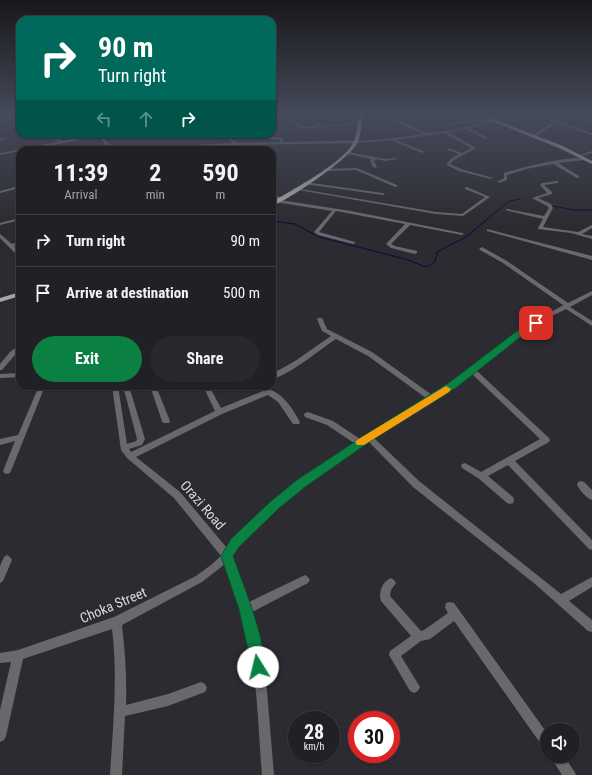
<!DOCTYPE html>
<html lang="en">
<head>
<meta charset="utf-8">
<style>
	:root { --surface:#212025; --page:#29282d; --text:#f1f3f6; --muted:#a2a3a7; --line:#3e3e42; --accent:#0b8043 }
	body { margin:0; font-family:"Roboto Condensed",sans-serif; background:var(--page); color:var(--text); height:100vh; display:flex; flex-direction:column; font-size:15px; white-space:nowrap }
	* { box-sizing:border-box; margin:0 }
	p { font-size:13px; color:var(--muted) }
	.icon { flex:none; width:22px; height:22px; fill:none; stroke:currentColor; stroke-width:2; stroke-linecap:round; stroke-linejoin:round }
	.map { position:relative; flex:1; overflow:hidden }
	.panel { position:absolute; left:16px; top:146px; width:260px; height:244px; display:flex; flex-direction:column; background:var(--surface); border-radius:12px; box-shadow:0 1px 3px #0004,0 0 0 1px var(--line) }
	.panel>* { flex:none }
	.hud { position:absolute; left:16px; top:16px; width:260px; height:122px; border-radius:12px; box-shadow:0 1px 3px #0004,0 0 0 1px var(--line); background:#00695c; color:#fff; overflow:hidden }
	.buttons { position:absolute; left:540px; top:723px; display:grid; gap:8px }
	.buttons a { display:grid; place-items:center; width:40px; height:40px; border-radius:50%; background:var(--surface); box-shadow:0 1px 3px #0004,0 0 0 1px var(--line); font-size:20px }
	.speed { position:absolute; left:288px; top:711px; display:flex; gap:8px; font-size:20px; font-weight:700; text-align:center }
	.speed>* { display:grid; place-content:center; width:52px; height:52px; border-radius:50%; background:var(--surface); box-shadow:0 1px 3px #0004,0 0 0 1px var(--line); line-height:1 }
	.speed small { font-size:10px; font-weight:400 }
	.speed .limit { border:6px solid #d22; background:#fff; color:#111 }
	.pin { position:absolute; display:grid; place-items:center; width:34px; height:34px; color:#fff; margin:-17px; border-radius:8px; box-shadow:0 2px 6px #0006 }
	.me { position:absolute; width:44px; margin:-22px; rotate:351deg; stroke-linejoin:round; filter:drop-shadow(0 0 3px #0008) }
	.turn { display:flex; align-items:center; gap:14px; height:84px; padding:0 16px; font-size:18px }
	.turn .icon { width:52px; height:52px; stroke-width:2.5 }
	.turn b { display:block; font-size:28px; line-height:34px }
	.lanes { display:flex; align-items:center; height:38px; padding:0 16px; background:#0003; justify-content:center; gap:20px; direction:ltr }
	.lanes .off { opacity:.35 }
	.eta { display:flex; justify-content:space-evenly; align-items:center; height:68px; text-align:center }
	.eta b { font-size:24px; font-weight:700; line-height:28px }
	.button { display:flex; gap:8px; margin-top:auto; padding:8px 16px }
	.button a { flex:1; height:46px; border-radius:24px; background:var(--accent); color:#fff; font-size:16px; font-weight:700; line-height:46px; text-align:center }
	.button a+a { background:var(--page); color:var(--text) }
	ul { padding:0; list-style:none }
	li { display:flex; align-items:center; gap:12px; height:52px; padding:0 16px; border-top:1px solid var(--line) }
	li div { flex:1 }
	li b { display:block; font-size:15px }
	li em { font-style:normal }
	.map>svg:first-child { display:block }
</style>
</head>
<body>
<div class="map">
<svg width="592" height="775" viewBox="0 0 592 775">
	<rect width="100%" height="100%" fill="#2c2b31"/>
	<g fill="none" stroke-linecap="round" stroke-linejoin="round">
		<path stroke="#1c0041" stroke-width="1" d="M552 206 574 210H592
			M272 221 295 224 319 237 405 259 426 267 435 262 437 252 466 237 509 201 520 199"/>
		<path fill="#69696c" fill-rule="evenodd" d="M18 115H20V117L0 122V120Z
			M307 115H310L321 126 359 123 361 124 301 129 286 118 289 117 302 127 317 126Z
			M338 115 340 117 373 115 339 119 335 115Z
			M381 115H386L427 133 459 129 493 120V122L469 128 487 137V139H485L466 129 448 132 476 148 454 160 450 164 461 169 493 178 491 179 459 171 447 165V163L452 158 459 154 448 150V148L462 153 471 148 444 133 396 140 423 151 424 152 422 153 391 140 356 143 237 145 236 150H232L234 145 194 147 192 146 194 145 233 143 227 138 229 137 237 143 281 142 280 140 265 138 264 134H268V136L282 138 284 142 379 140 423 134Z
			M533 115H539L555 121 563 115H567L558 122 592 133V135L556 123 535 137H533V135L553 122Z
			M573 115H579L592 120V122Z
			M483 119 484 121 443 125 441 124Z
			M47 134H51L62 141 99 134H106L102 135 112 149 109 150 99 136 27 150H20V151L0 155V153L58 142Z
			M4 138 5 140 0 141V139Z
			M173 146H175L176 150H172Z
			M592 151V153L581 156 579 155Z
			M349 152 385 159 396 158 398 159 385 161 376 159 374 161 377 167 375 168 373 167 370 161 372 159 348 154 347 153Z
			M586 158V160H585L558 163 579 176V178H577L553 164 526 169 507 175V180L499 183 497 182 504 178V173C527 166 561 157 586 158Z
			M357 168 397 185 398 186 395 187 356 170 325 171 323 170 325 169Z
			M557 181H558V183L544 185 552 192V194L538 198 551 204 553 208 543 227 578 232 592 225V228L582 234 592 236V239L571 233 538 229V228L543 219 505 210 507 209 544 216 549 208 547 206 532 198 547 193 540 185 542 183Z
			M304 182 383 193 385 194 383 195 305 184 303 183Z
			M19 186H20V188L0 193V191Z
			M465 187H467L490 197 463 216 436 214 293 189 295 188 436 212 462 214 485 197 465 189Z
			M272 194 282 198V199L280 200 351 211 462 233 464 234 462 235 410 225 391 244 395 246 417 251V253L415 254 391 248 386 244 405 224 336 211 319 232 355 242V243L353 244 318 235 314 232 332 211 275 202V200H278L272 197Z
			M20 218V220L0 225V223Z
			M487 229 592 256V260L487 231Z
			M0 234 12 244 20 241V244L14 246 20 252V257L18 256 0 238Z
			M482 247 507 261 568 303 592 291V295L570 307 592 321V326L566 309 544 320 522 334 477 371 549 438 550 440 549 442 515 461 592 540V550L589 549 508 465 488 476 513 497 514 500 513 503 510 504 507 503 478 478 462 468 461 466 462 464 465 463 481 472 540 439 472 374C442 399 407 417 373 437L419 481 561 594 592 577V587L569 601 592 620V632L588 631 535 584 413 487 368 441C330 467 293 492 260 524 250 535 240 544 232 557L249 602 305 575 308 577 310 580 308 583 252 612 259 642 266 679 274 775H262C258 730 258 684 248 640 243 614 234 589 225 564L202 582 122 625C125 651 127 678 126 705L168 694 201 682 205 684 207 688 205 692 168 706 125 716 122 775H110C113 726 118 678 112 629L23 659 6 736 4 740 0 742V710L11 662 0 663V653L18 650 114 617 196 576 211 565 221 556 174 498 127 458 121 450 112 386H118L127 444 136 441 137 439 123 386H129L145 439 142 445 129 449 131 452 215 411 203 386H209L221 408 268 389C284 394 292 408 300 422L299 424H293L278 402 268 395 222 414 136 457 180 492 227 548C234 537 244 528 254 519 285 489 318 467 354 443L327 425 305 417 304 415 305 413 308 412 333 421 360 439 426 398 368 356 336 339C323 347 285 379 272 378V374L295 361 331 336 322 331 317 319 318 318H322L327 329 372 352 432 395C462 377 488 354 517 333 531 322 547 314 562 306L563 305 503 263 480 250 479 249Z
			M272 307 274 308 276 311 274 316 272 317Z
			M18 346H20V351L14 356 2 370H0V364L10 352Z
			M20 373V377L0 378V374Z
			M39 386H45L11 471 10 473 7 474 4 473 3 471 15 441 0 445V439L18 435Z
			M150 386H156L170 421 169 423H163L162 421Z
			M581 481 584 482 592 490V500C586 498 580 490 577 485L578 482Z
			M7 555 10 557 12 560 3 581 0 583V566L4 557Z
			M391 578 394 580 396 583 391 590 390 596 421 631 424 630 448 613 445 607 446 603 450 602 454 603 547 733V749L543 747 454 621 430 639 421 641 401 656 420 687 418 691 414 693 410 691 389 655 390 651 411 636 381 601C378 592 383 581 391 578Z
			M550 756H564L574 771 576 775H562Z"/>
		<path fill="#a6a5ab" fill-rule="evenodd" d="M358 115H362C362 125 361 137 356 145 346 161 290 199 272 206V202C292 190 343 163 353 143 357 135 358 125 358 115Z
			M483 115 563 146 592 161V164L559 148 476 115Z
			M20 292V296L0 302V298Z"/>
	</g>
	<linearGradient id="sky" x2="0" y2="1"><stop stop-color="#18181b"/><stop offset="0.51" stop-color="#454a5a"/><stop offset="1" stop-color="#454a5a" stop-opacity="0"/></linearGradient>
	<rect width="592" height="224" fill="url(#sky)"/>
	<path fill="#0b8043" stroke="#07532c" d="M536 320 540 323 539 324 523 335 457 387 372 440 305 487 278 509 239 547 233 556C241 579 271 652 263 672L258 674 253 672 239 609 221 556 231 539 270 502 297 480 365 435 450 382 517 331Z"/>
	<path fill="#f59e0b" d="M446 386 451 389 449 392 364 445H357L355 442 357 440Z"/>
	<g text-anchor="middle" stroke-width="4" stroke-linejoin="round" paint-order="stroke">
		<g font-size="14" fill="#d9d8dd" stroke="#2c2b31">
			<text transform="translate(203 505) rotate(49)" y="5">Orazi Road</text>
			<text transform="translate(113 605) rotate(-23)" y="5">Choka Street</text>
		</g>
	</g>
</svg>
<div class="buttons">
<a><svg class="icon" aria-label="sound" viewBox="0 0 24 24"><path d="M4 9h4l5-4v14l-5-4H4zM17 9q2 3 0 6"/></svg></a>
</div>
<div class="speed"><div>28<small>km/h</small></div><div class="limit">30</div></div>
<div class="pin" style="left:536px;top:323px;background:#d93025"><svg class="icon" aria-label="arrive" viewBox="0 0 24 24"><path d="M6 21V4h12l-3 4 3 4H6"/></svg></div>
<svg class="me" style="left:258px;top:667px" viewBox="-20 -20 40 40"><circle r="19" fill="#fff"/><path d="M0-13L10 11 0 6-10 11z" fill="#0b8043"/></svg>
<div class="hud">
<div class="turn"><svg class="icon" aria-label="right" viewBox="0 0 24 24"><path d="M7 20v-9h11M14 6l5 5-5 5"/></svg><div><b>90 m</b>Turn right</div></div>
<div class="lanes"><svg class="icon off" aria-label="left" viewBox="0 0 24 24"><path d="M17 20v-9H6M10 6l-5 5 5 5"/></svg><svg class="icon off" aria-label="ahead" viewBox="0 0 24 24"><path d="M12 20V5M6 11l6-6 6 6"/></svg><svg class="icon" aria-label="right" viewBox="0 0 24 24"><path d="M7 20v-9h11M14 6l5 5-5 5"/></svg></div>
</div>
<section class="panel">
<div class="eta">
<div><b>11:39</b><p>Arrival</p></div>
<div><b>2</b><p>min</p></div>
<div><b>590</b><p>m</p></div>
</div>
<ul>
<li><svg class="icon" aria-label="right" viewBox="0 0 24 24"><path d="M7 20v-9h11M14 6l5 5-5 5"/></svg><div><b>Turn right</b></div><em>90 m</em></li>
<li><svg class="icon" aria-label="arrive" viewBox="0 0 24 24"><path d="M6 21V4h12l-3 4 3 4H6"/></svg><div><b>Arrive at destination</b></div><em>500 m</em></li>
</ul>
<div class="button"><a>Exit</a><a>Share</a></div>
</section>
</div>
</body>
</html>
